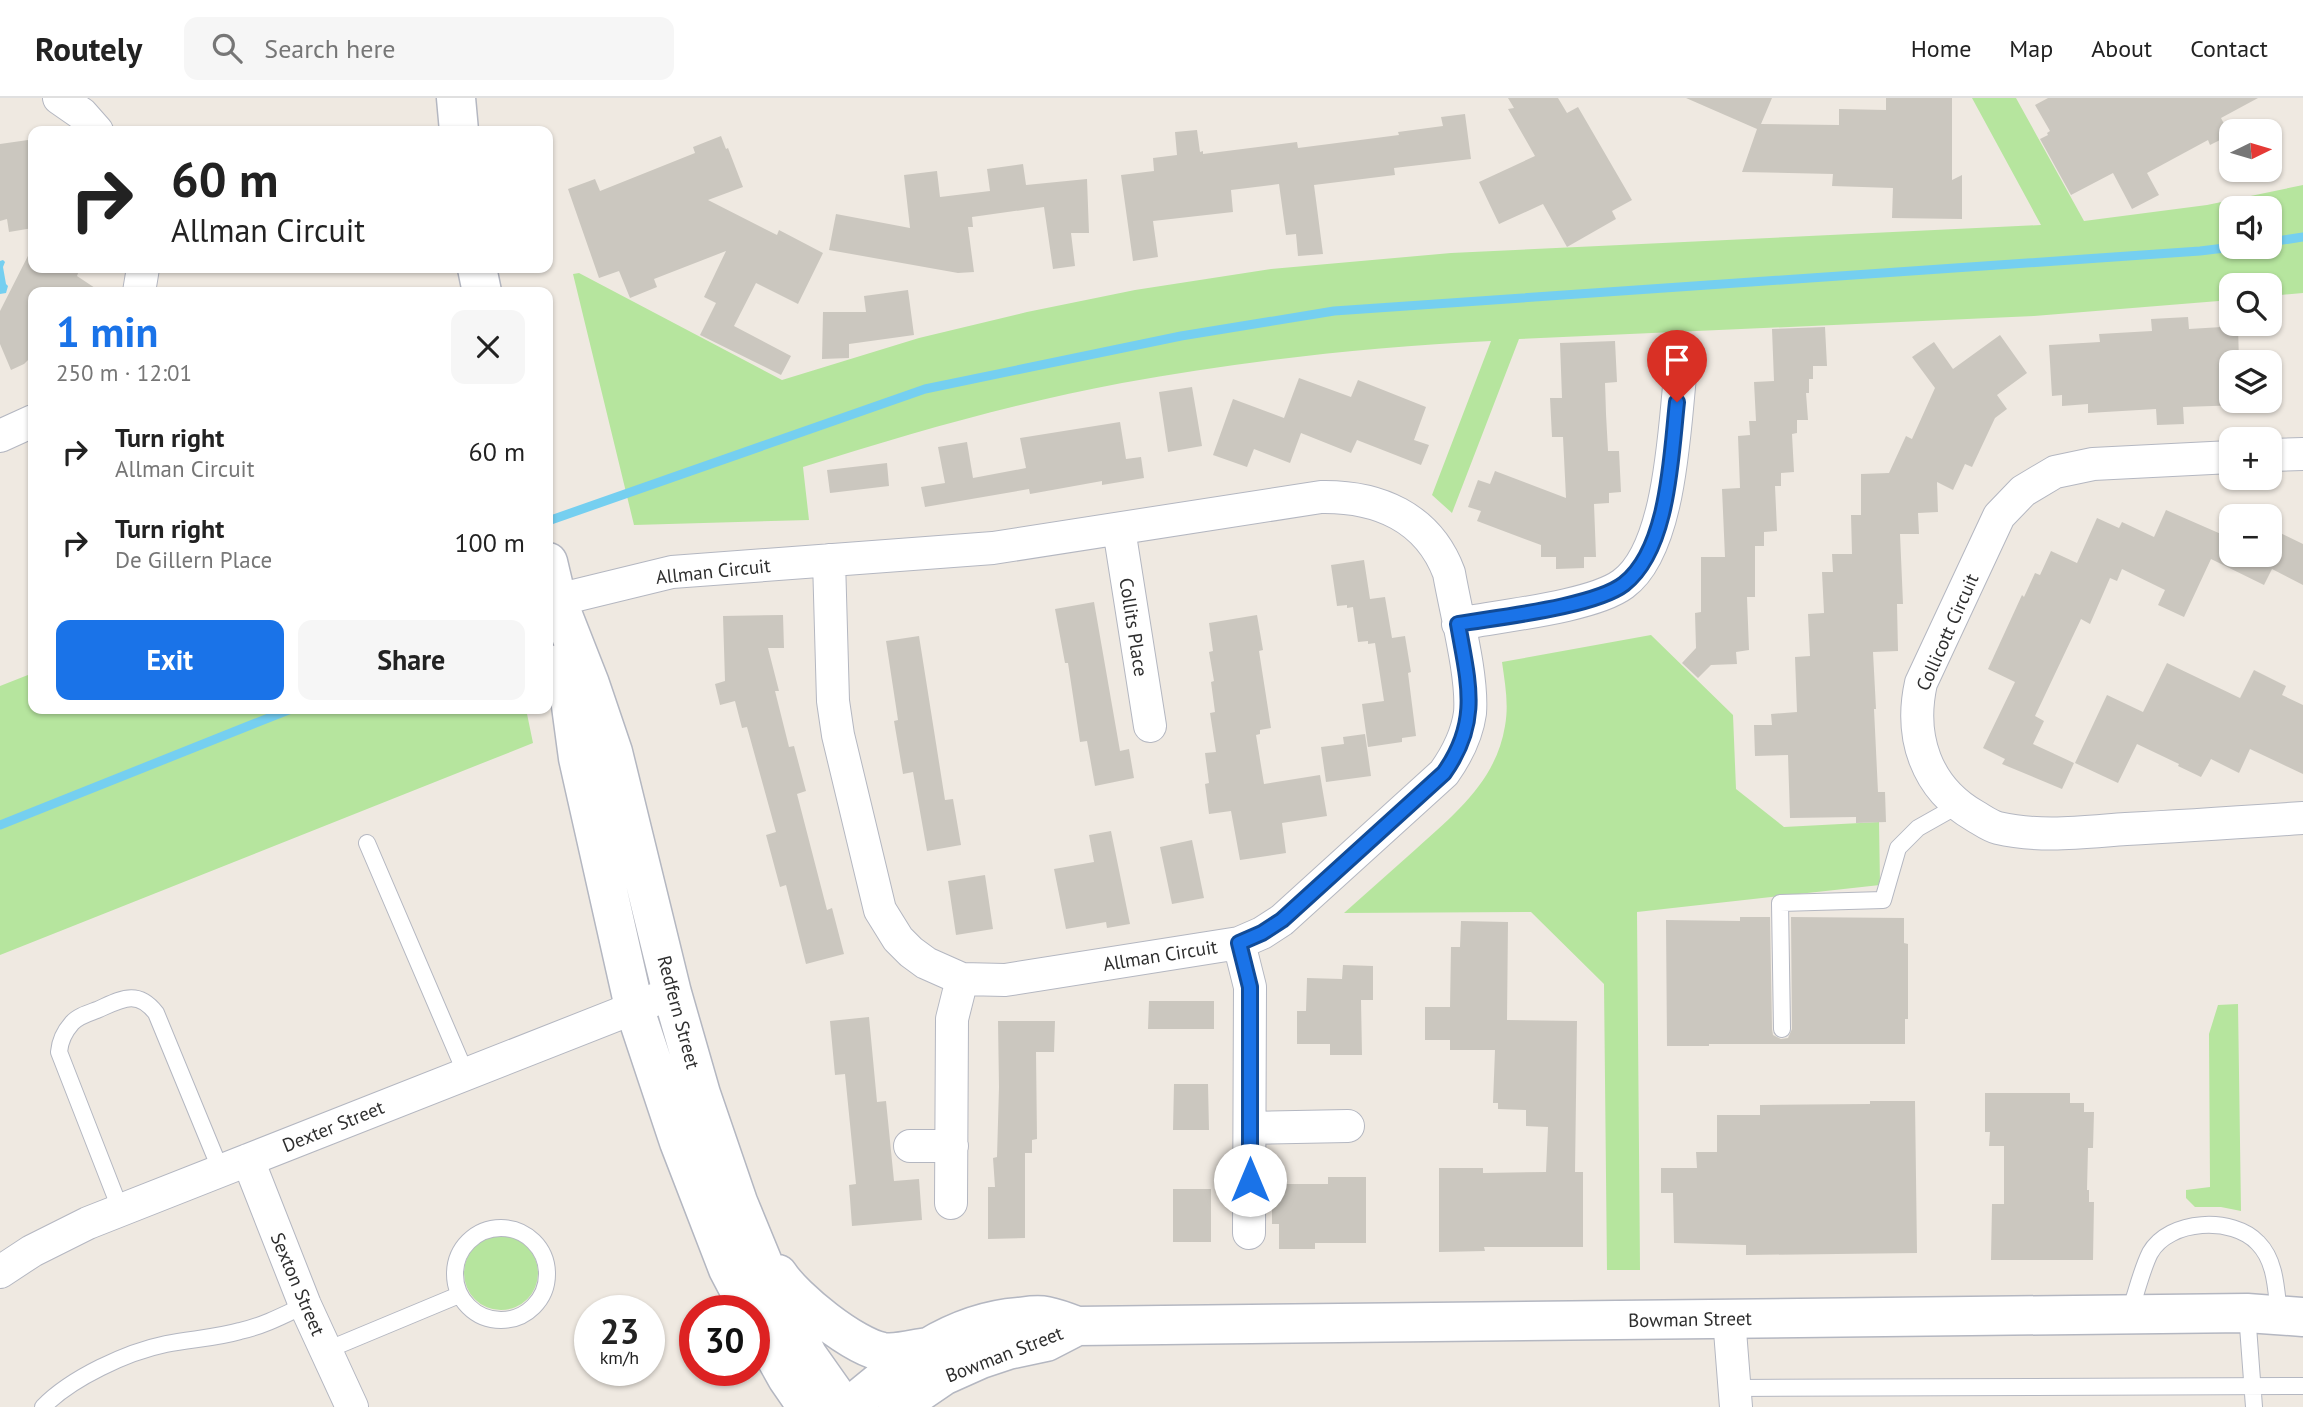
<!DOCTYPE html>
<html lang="en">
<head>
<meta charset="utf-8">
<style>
	:root { --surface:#fff; --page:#f6f6f6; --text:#222; --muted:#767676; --line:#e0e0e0; --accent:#1a73e8 }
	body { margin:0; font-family:"PT Sans",sans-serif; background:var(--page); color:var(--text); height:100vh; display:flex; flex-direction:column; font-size:26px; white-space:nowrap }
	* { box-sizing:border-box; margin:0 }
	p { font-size:23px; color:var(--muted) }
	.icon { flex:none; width:38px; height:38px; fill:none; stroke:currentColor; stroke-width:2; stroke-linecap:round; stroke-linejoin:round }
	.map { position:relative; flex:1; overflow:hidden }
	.sheet { position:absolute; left:28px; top:189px; width:525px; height:427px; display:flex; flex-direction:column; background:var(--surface); border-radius:14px; box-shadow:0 2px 5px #0004 }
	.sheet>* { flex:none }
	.hud { position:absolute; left:28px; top:28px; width:525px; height:147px; border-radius:14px; box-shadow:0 2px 5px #0004; background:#fff; color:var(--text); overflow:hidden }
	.needle { width:46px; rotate:85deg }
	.buttons { position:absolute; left:2219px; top:21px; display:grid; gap:14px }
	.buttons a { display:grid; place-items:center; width:63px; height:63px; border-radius:14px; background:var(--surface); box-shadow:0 2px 5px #0004; font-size:35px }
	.speed { position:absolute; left:574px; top:1197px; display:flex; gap:14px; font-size:35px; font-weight:700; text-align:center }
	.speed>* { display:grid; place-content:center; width:91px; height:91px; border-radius:50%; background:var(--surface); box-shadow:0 2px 5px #0004; line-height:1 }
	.speed small { font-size:18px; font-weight:400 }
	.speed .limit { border:10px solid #d22; background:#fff; color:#111 }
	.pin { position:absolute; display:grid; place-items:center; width:60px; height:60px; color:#fff; margin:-72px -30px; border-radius:50% 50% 50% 0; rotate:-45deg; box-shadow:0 0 7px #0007 }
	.pin .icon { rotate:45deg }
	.me { position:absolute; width:77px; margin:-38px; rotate:0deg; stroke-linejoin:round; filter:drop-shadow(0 0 5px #0008) }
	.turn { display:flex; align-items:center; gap:24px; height:147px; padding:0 28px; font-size:32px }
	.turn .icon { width:91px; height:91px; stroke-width:2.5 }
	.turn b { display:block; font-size:49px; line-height:60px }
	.round { display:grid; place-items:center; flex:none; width:74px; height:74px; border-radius:14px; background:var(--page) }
	.headline { display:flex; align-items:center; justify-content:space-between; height:119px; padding:0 28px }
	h1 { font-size:42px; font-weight:700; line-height:52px; color:var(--accent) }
	.action { display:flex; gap:14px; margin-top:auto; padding:14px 28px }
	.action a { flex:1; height:80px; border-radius:14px; background:var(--accent); color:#fff; font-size:28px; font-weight:700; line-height:80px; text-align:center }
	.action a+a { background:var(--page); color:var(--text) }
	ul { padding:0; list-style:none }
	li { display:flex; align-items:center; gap:21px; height:91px; padding:0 28px }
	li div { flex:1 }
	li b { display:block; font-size:26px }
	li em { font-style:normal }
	header { display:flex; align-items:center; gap:42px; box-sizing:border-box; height:98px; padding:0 35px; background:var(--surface); border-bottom:2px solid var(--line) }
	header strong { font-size:33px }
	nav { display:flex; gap:38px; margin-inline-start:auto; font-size:24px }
	.search { width:490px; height:63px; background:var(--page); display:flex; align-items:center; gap:18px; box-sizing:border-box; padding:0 24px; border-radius:14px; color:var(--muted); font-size:26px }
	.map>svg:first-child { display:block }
</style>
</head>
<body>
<header>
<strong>Routely</strong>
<div class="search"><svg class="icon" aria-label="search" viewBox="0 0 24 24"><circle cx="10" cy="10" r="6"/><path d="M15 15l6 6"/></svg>Search here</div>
<nav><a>Home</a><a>Map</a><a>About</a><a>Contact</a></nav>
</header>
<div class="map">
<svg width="2303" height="1309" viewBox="0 0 2303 1309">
	<rect width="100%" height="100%" fill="#efe9e1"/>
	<path fill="#b6e59e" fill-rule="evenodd" d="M1972 0H2016L2084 123 2207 107 2303 87V195L2270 198V187H2231V202L2034 218 1519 241 1452 415 1432 397 1491 243C1367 249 1244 263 1122 285 1014 305 907 336 803 369L809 422 634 427 573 176 579 175 782 282 919 240 1027 214 1135 192 1271 171 1451 155 2041 127ZM2231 110H2270V149H2231Z
		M1651 537 1733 617 1736 691 1784 729 1879 724 1880 787 1637 814 1640 1172H1607L1604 886 1531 814 1344 815C1368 794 1392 772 1416 751 1455 716 1496 683 1505 628 1509 606 1505 586 1502 564Z
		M33 575V611H526L533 645 0 857V588Z
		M2238 906 2241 1113 2221 1109H2195L2186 1100V1092L2210 1089 2209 936 2218 907Z
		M464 1175a37 37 0 1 1 74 0a37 37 0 1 1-74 0Z"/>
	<path fill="#75cff0" d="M3 162 5 164 3 169 6 186 8 188 6 195 0 196V163Z"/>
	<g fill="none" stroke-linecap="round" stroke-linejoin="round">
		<path stroke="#75cff0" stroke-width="9" d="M2270 144 2303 139
			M548 423 925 291 1181 238 1334 213 2200 153 2233 149
			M0 727 291 611"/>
	</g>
	<path fill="#cbc7bf" d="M1508 0H1558L1567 15 1578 9 1632 102 1612 113 1616 121 1567 149 1543 106 1499 126 1479 84 1535 58 1508 11 1514 10Z
		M1686 0H1772L1761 26 1839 27V11L1886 12V0H1952V82L1962 77V121L1892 120 1893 90 1832 88 1833 76 1742 74 1757 31Z
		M2048 0H2258L2221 20 2230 37 2210 47 2208 42 2147 75 2159 97 2132 111 2113 75 2071 97 2040 41 2048 37 2047 35 2050 33 2035 7Z
		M1465 16 1471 61 1394 70 1395 77 1314 87 1323 156 1298 158 1296 136 1286 137 1279 86 1231 92 1233 114 1153 123 1158 159 1133 163 1121 77 1154 73 1153 60 1177 57 1175 34 1197 32 1200 54 1203 53V56L1297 44 1298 50 1399 37 1398 34 1443 28 1441 19Z
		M721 38 726 51 728 50 743 89 708 102 777 137 779 132 823 155 798 206 756 185 734 228 791 258 781 277 700 237 716 205 704 199 726 153 654 181 657 189 630 200 619 173 599 180 568 91 595 81 600 93 695 55 693 49Z
		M28 42 31 61H33V130L9 134 7 121 0 123V46Z
		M1023 66 1026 87 1087 81 1089 135H1071L1075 168 1053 171 1044 109 972 119 973 129H968L974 174 958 175 829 152 836 116 910 130 904 77 937 73 940 99 990 93 987 71Z
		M33 148V170H80L77 178 101 194H33V257L24 266 11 272 0 246V213Z
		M908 192 914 237 849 246V260L822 261 823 214H866L864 198Z
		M2188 219 2189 231 2238 228 2239 264H2231V303H2241V307L2183 309 2184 326 2157 327 2156 311 2088 315V306L2062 308V297L2052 298 2049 247 2100 244 2099 236 2152 233 2151 221Z
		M1825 229 1827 268H1813V281H1809V295H1806L1808 322H1797V335L1792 336 1794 374 1781 375V388H1775L1777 433 1764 434V448H1755V499H1747L1749 552 1736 554 1737 566 1711 567 1698 580 1682 565 1696 550 1695 515 1701 514V459H1725L1722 391 1740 390 1738 338 1750 337 1749 323H1756L1754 284 1774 283 1772 231Z
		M2000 237 2027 275 1997 297 2007 311 1995 320 1972 369 1965 366 1953 392 1937 384 1938 414 1918 415 1919 436H1900L1903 506H1897L1898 553 1873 554 1876 611H1874L1878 694H1885L1886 724 1856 725V719L1790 720 1788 657 1755 658 1754 627H1772L1771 616 1797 614 1795 559 1810 558 1808 516 1824 515 1822 474H1833L1832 456H1852L1851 417H1861V376L1889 375 1906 338 1912 341 1935 290 1912 259 1934 244 1953 271Z
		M1615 243 1617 284 1605 285 1606 316 1608 353H1619L1621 394 1609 395V405L1594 406 1596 459H1584V470L1556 471V459H1541V447L1477 423 1481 413 1468 409 1478 382 1490 386 1495 373 1566 400 1563 339H1552L1550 300H1562L1560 245Z
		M1299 280 1351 299 1358 282 1426 309 1414 342 1429 347 1421 367 1357 342 1351 355 1301 335 1290 365 1254 351 1247 369 1213 357 1233 301 1284 320Z
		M1192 289 1202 348 1168 354 1159 294Z
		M1120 324 1126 361 1141 359 1144 380 1102 387V383L1030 396 1029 391 925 409 921 389 945 385 938 349 967 344 973 380 1026 370 1020 340Z
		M887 365 889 388 830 395 827 372Z
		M2166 412 2221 436 2232 413 2243 418H2231V457H2270V430L2303 446V487L2272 471 2264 487 2211 461 2184 519 2158 507 2165 492 2122 471 2117 483 2110 480 2090 526 2081 521 2035 618 2044 623 2033 646 2074 665 2062 691 2002 666 2005 661 1983 650 2015 584 1988 571 2022 497 2024 499 2035 475 2040 477 2051 453 2077 465 2097 420 2119 430 2122 424 2154 439Z
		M1364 462 1370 501 1385 499 1392 540 1405 538 1411 574 1408 575 1416 638 1402 640V644L1368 649 1362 606 1384 603 1375 545 1368 546V543L1358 544 1353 509 1347 510V507L1337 508 1331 467Z
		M1094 504 1120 653 1129 651 1134 680 1095 688 1087 643 1080 644 1068 565H1065L1055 511Z
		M783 517 784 550H768L779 593H775L789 649 794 648 806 693 797 696 827 812 832 810 844 856 806 866 786 787 780 789 766 737 776 734 747 629 742 630 735 603 720 607 715 586 725 583 723 518Z
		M1257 517 1263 552 1259 553 1271 630 1260 632V636L1256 637 1264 686 1320 677 1327 718 1282 725 1286 755 1240 762 1231 713 1209 716 1205 686 1209 685 1205 655 1216 654 1210 615 1215 614 1211 584 1214 583 1209 554 1213 553 1209 525Z
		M919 538 945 702 953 701 961 747 927 753 913 674 903 676 894 623 898 622 886 543Z
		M2167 565 2240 600 2254 572 2286 588 2282 597 2303 607V676L2250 651 2239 675 2211 661 2201 679 2178 668 2179 666 2137 646 2118 685 2075 665 2107 597 2143 614Z
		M1365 636 1371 678 1326 684 1321 649 1344 646 1343 639Z
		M1111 733 1130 826 1107 830 1106 824 1066 831 1054 771 1094 764 1089 737Z
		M1192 742 1204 800 1172 806 1160 749Z
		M985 777 993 831 956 837 948 783Z
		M1740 819H1770L1772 931 1773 937 1781 941 1788 940 1792 931 1791 819 1904 820V845L1908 846V921H1905V946H1709V948H1667L1666 822 1740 823Z
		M1461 823 1508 824 1507 922 1577 923 1575 1074H1583V1149H1484L1485 1153 1439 1154V1070H1483V1075L1546 1074 1548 1029 1526 1028V1012L1498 1011V1005H1493L1495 952H1450V942H1425V909H1450L1451 849H1460Z
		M1343 867 1373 868V902H1361L1362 957H1330V946H1297V913H1306L1307 880 1342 881Z
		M1149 903H1214V931H1148Z
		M869 919 877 1004 886 1003 894 1083 919 1081 922 1122 852 1128 849 1087 856 1086 845 976 835 977 830 923Z
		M998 923H1055L1054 954H1036L1037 1041 1032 1042V1055H1025V1140L988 1141V1089H995L993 1060 997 1059 999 989Z
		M1174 986H1208L1209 1032H1173Z
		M1985 995H2070V1005H2084V1014H2094L2093 1050H2088L2087 1092H2089V1104H2094L2093 1162H1991L1992 1106H2004V1048H1989L1990 1034H1985Z
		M1870 1003H1915L1917 1155 1746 1157V1147L1674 1145 1673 1095H1661V1070H1697L1696 1054H1717V1017H1760V1007L1870 1006Z
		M1328 1079H1366V1145H1315V1151H1279V1126H1272V1086H1328Z
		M1173 1091H1211V1144H1173Z"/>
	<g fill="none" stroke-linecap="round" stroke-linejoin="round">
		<g stroke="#b4b7c1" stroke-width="18">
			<path id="lane" d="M367 745 466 976
				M1782 931 1780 805 1883 802 1898 750 1918 730 1957 708
				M121 1113 59 954C60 942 64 934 72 925 78 918 89 915 97 912 120 902 137 890 156 915L221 1073
				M455 1176a46 46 0 1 1 92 0a46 46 0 1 1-92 0Z
				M2247 1215 2254 1309
				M2129 1216C2136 1197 2141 1173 2150 1155 2169 1121 2233 1118 2258 1145 2276 1163 2276 1192 2279 1216
				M327 1252 459 1197
				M1735 1290 2303 1288
				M43 1309C71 1280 127 1254 166 1246 191 1241 216 1240 240 1233 263 1228 284 1217 305 1207"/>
		</g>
		<g stroke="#b4b7c1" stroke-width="34">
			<path id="street" d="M59 0 82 16 97 33
				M139 194 143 170
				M0 338 33 323
				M2270 357 2303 356
				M2231 359 2093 366 2055 374 2023 393 1999 418 1921 585C1909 639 1926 690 1975 718 1982 722 1990 728 1998 730 2041 740 2084 734 2126 731 2185 728 2244 724 2303 720
				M1119 431 1150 628
				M557 502 672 474 993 450 1321 399C1378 398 1428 419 1449 475 1456 515 1473 578 1470 615 1467 637 1456 658 1444 675L1282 822 1262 835 1239 845 1005 882 962 881 926 865 911 854 898 841 880 812 838 637 833 603 829 462
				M1458 526C1499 518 1592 509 1623 486 1670 452 1674 334 1680 279
				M1239 845 1250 889 1249 1135
				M1250 1030 1348 1028
				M910 1048H952
				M248 1062 305 1207 352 1309
				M951 1105 952 921 962 881
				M0 1174 32 1153 88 1125 672 895
				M1729 1220 1736 1309"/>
		</g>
		<g stroke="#b4b7c1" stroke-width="41">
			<path id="secondary" d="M456 0 459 33
				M477 170 482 194
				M548 464 557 502 590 586 613 654 672 895 701 996 738 1104 773 1189 808 1258 844 1309
				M565 563 578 660 634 909 679 1044 728 1171 750 1213
				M778 1176C794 1201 854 1249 883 1254 897 1256 913 1251 927 1249
				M754 1221 787 1280 807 1309
				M849 1309C899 1267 950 1224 1019 1219 1027 1218 1037 1216 1046 1218 1056 1220 1067 1224 1077 1228L2247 1215 2303 1219
				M898 1309 943 1278 981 1261 1008 1252 1046 1244 1077 1228"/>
		</g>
		<use href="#lane" stroke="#fff" stroke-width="16"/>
		<use href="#street" stroke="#fff" stroke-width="32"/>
		<use href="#secondary" stroke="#fff" stroke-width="38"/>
	</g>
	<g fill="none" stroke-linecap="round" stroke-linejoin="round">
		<g stroke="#114b97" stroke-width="18">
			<path id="route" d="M1250 1082V889L1239 845 1262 835 1282 822 1444 675C1481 623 1468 584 1458 526 1498 519 1594 509 1624 486 1669 451 1671 357 1677 304"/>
		</g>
		<use href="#route" stroke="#1a73e8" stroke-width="12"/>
	</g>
	<g text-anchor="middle" stroke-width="5" stroke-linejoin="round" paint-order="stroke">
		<g font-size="19" fill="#2e2e2e" stroke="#fff">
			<text transform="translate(713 473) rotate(-6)" y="7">Allman Circuit</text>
			<text transform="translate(1134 529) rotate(81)" y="7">Collits Place</text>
			<text transform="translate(1947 534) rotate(-66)" y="7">Collicott Circuit</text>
			<text transform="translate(1160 857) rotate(-9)" y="7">Allman Circuit</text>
			<text transform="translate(679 914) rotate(75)" y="7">Redfern Street</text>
			<text transform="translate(333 1028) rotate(-22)" y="7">Dexter Street</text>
			<text transform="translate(298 1186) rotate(67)" y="7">Sexton Street</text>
			<text transform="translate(1690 1221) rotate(-1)" y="7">Bowman Street</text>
			<text transform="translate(1004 1256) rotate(-21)" y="7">Bowman Street</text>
		</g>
	</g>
</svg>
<div class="buttons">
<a><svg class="needle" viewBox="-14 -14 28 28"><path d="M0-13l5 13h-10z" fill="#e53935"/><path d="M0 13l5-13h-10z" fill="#767676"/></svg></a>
<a><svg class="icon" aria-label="sound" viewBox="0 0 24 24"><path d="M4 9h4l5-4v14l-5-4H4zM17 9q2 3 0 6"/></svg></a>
<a><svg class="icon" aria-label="search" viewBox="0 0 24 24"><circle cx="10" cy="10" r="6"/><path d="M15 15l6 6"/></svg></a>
<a><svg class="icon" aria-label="layers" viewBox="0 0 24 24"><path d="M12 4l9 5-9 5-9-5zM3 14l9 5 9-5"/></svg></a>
<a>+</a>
<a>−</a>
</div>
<div class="speed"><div>23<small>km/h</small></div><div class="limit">30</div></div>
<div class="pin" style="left:1677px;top:304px;background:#d93025"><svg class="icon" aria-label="arrive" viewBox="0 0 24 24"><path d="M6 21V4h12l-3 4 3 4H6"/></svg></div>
<svg class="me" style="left:1250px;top:1082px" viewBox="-20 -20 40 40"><circle r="19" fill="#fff"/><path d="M0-13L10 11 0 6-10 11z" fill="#1a73e8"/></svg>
<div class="hud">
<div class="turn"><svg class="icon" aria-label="right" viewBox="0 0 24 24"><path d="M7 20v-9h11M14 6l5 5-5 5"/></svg><div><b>60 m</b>Allman Circuit</div></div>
</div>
<section class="sheet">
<div class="headline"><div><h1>1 min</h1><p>250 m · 12:01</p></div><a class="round"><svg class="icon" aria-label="close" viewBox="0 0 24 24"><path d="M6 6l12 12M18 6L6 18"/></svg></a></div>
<ul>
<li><svg class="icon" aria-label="right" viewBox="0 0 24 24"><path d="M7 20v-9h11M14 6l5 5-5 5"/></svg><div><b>Turn right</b><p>Allman Circuit</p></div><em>60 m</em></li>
<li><svg class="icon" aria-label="right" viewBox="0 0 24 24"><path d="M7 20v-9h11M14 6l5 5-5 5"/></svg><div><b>Turn right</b><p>De Gillern Place</p></div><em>100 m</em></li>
</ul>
<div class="action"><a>Exit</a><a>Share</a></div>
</section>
</div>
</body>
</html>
